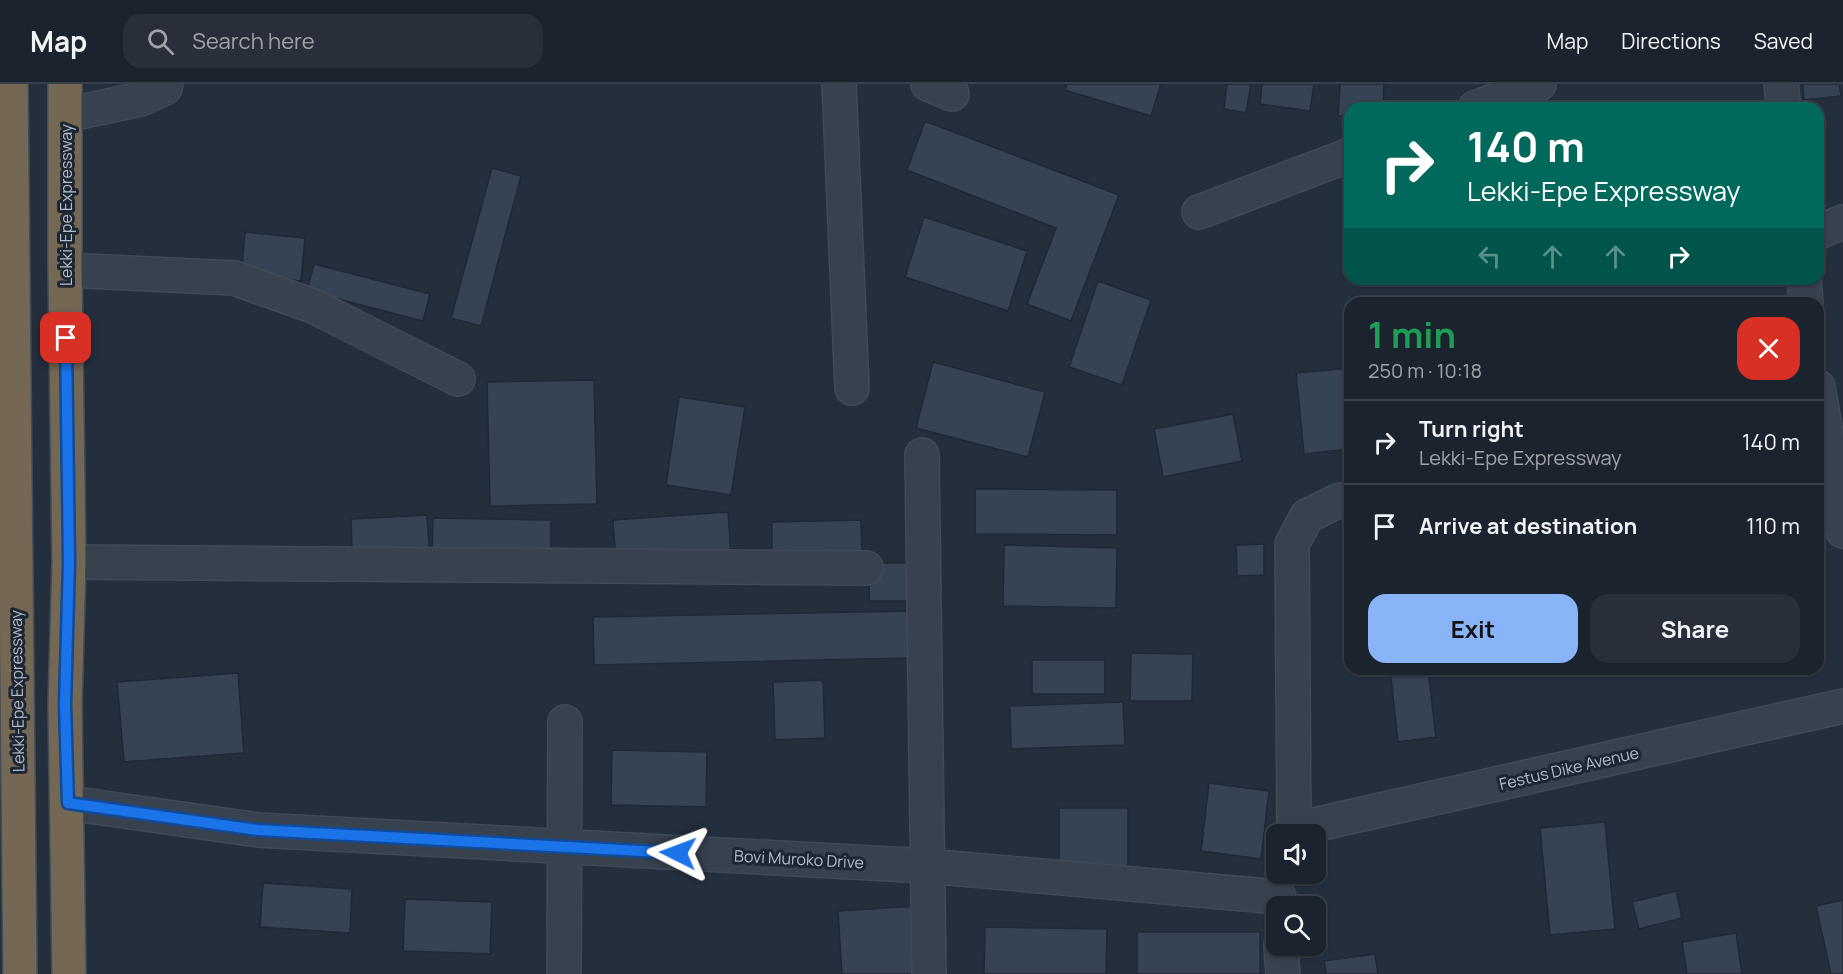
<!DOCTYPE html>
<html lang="en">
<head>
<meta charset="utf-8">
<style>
	:root { --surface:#1b232e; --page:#282f3a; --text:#f1f3f6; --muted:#a0a4aa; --line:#39404a; --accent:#8ab4f8 }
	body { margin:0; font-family:Manrope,sans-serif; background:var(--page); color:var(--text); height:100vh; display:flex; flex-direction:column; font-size:22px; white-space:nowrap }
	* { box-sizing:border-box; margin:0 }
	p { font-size:20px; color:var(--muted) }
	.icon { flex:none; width:33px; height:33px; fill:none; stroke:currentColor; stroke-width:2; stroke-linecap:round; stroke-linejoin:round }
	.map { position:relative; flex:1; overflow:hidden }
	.panel { position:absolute; left:1344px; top:213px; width:480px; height:378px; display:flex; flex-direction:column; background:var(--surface); border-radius:18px; box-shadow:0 2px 4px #0004,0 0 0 2px var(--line) }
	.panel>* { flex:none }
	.top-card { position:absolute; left:1344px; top:18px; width:480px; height:183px; border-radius:18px; box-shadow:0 2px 4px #0004,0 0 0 2px var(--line); background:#00695c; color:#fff; overflow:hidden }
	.tools { position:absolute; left:1266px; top:740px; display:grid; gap:12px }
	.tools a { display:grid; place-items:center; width:60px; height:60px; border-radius:12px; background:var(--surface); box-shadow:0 2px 4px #0004,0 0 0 2px var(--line); font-size:30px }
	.pin { position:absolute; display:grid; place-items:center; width:51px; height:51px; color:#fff; margin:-26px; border-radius:12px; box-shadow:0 3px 9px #0006 }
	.me { position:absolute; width:66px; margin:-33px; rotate:273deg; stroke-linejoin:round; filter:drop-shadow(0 0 4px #0008) }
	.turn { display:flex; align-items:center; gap:21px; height:126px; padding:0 24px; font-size:27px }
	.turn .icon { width:78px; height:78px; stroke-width:2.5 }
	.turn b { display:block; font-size:42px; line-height:51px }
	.lanes { display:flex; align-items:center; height:57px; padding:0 24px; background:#0003; justify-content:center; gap:30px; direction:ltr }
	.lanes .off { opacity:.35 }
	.round { display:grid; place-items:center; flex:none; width:63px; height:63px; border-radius:18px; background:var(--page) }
	.headline { display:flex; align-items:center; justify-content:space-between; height:102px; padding:0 24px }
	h1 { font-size:36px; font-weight:700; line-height:45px; color:#1e9e55 }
	.button { display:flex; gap:12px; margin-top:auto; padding:12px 24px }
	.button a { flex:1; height:69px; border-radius:18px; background:var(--accent); color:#111; font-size:24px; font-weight:700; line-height:69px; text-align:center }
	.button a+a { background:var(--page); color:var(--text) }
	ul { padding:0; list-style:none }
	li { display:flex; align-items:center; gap:18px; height:84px; padding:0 24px; border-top:2px solid var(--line) }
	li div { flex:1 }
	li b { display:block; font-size:22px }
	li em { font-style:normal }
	header { display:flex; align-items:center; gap:36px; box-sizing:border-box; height:84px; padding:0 30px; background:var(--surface); border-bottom:2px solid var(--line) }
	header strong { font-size:28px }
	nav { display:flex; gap:33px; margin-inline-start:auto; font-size:21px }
	.search { width:420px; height:54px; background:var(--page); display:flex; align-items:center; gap:15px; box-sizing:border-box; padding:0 21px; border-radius:18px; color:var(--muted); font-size:22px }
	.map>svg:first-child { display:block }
</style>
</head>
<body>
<header>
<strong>Map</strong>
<div class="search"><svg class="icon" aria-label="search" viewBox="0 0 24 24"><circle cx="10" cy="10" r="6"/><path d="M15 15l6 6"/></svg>Search here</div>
<nav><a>Map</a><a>Directions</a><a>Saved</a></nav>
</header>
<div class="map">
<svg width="1843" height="890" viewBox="0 0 1843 890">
	<rect width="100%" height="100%" fill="#242f3e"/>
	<path fill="#364354" stroke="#1f2835" stroke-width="1.5" d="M1067 0H1161L1151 32 1065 6Z
		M1227 0H1251L1246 29 1224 25Z
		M1262 0H1314L1310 27 1260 20Z
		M1340 0H1384L1383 24H1350V32H1338Z
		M1803 0H1839L1841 12 1804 16Z
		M925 37 1119 111 1071 237 1027 220 1056 144 907 86Z
		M492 84 521 92 481 242 451 234Z
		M924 133 1027 167 1008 227 905 193Z
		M245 148 305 154 301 197 241 191Z
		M314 180 430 210 423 237 307 207Z
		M1098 197 1151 216 1122 301 1069 283Z
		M933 278 1045 308 1028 373 916 344Z
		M1350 284V365L1304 370 1296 289Z
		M594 296 597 420 490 422 487 298Z
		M679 313 745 323 731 411 666 401Z
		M1233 330 1242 377 1163 393 1154 345Z
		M975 405 1117 406V451L975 450Z
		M728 428 731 473 616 480 613 436Z
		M427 431 429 465 352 469 351 435Z
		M433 434 551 436V477L432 475Z
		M861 436 862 468 772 470V438Z
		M1264 460V491L1237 492 1236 461Z
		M1004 461 1117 464 1116 524 1003 522Z
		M870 479H918V517H869Z
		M913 527 914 574 594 581 593 533Z
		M1131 569 1193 570 1192 617H1130Z
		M1032 576H1105V610H1032Z
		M1390 585H1428L1436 653 1398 658Z
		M238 589 244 669 124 678 117 598Z
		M823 596 825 654 775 656 773 598Z
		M1123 618 1125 661 1011 665 1010 622Z
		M612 666 707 668 706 723 611 721Z
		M1209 699 1269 707 1261 775 1201 767Z
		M1059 724H1128V784L1059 783Z
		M1605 738 1615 845 1550 851 1540 744Z
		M263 799 352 805 350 849 260 843Z
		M1676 807 1682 834 1639 845 1632 818Z
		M405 815 492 818 490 870 403 867Z
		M1843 816V890H1831L1816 822Z
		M917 822 922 890H842L838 827Z
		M985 843 1107 845 1106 890H984Z
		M1137 848H1260V890H1137Z
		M1736 849 1742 890H1687L1682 858Z
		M1375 870 1378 890H1326L1324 877Z"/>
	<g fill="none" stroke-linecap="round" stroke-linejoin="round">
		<g stroke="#414a57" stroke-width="36">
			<path id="minor" d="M839 0 852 304
				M928 0 952 10
				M1781 0 1784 24
				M1475 24 1539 0
				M66 31 141 15 165 4 166 0
				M1199 128 1350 71
				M1818 148 1843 138
				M65 186 234 194 313 222 458 295
				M1804 195 1806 219
				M1818 303 1843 447
				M922 371 929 890
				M69 478 866 484
				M68 719 258 746 927 782 1279 813
				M1296 745 1843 622
				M1294 750 1292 460 1307 432 1338 417 1350 414
				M1281 861 1283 890
				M564 890 565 638"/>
		</g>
		<g stroke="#434c59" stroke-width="36">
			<path id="highway" d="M11 0 20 890
				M65 0V186L69 478 65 621 69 890"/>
		</g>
		<use href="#minor" stroke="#38414e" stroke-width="33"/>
		<use href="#highway" stroke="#746855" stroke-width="33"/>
	</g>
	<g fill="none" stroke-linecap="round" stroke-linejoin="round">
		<g stroke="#114b97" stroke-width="15">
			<path id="route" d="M66 254 69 478 65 621 68 719 258 746 678 769"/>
		</g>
		<use href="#route" stroke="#1a73e8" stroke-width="10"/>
	</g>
	<g text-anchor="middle" stroke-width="6" stroke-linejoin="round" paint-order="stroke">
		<g font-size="16" fill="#b4bcc9" stroke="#1d2633">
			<text transform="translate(66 121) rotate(-90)" y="6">Lekki-Epe Expressway</text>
			<text transform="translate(17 607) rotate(-91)" y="6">Lekki-Epe Expressway</text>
			<text transform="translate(1569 684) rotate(-13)" y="6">Festus Dike Avenue</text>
			<text transform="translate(799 775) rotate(3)" y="6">Bovi Muroko Drive</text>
		</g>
	</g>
</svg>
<div class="tools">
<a><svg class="icon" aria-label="sound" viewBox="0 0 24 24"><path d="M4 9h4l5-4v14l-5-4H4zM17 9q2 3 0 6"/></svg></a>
<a><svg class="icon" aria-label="search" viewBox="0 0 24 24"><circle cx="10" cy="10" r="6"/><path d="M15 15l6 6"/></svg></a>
</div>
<div class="pin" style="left:66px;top:254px;background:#d93025"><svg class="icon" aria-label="arrive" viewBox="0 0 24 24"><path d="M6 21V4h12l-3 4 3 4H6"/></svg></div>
<svg class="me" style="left:678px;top:769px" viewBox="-20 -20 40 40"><path d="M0-17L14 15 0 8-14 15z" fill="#1a73e8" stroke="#fff" stroke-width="4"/></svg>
<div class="top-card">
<div class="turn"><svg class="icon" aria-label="right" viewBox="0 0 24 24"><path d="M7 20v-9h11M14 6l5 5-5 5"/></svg><div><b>140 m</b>Lekki-Epe Expressway</div></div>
<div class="lanes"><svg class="icon off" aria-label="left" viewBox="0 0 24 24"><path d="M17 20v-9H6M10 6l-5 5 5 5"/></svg><svg class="icon off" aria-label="ahead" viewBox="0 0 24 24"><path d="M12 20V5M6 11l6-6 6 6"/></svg><svg class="icon off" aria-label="ahead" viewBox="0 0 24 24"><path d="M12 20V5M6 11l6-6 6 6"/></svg><svg class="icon" aria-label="right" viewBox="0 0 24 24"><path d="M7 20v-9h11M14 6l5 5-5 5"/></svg></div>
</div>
<section class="panel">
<div class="headline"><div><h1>1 min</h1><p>250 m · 10:18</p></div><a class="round" style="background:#d93025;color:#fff"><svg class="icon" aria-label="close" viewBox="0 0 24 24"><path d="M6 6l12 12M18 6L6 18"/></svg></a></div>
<ul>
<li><svg class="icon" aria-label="right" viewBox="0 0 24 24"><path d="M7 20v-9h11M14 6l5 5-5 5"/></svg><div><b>Turn right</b><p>Lekki-Epe Expressway</p></div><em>140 m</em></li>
<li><svg class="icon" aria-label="arrive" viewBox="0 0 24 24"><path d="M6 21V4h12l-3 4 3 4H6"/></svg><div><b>Arrive at destination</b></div><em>110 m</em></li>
</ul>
<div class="button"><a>Exit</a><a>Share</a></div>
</section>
</div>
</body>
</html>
